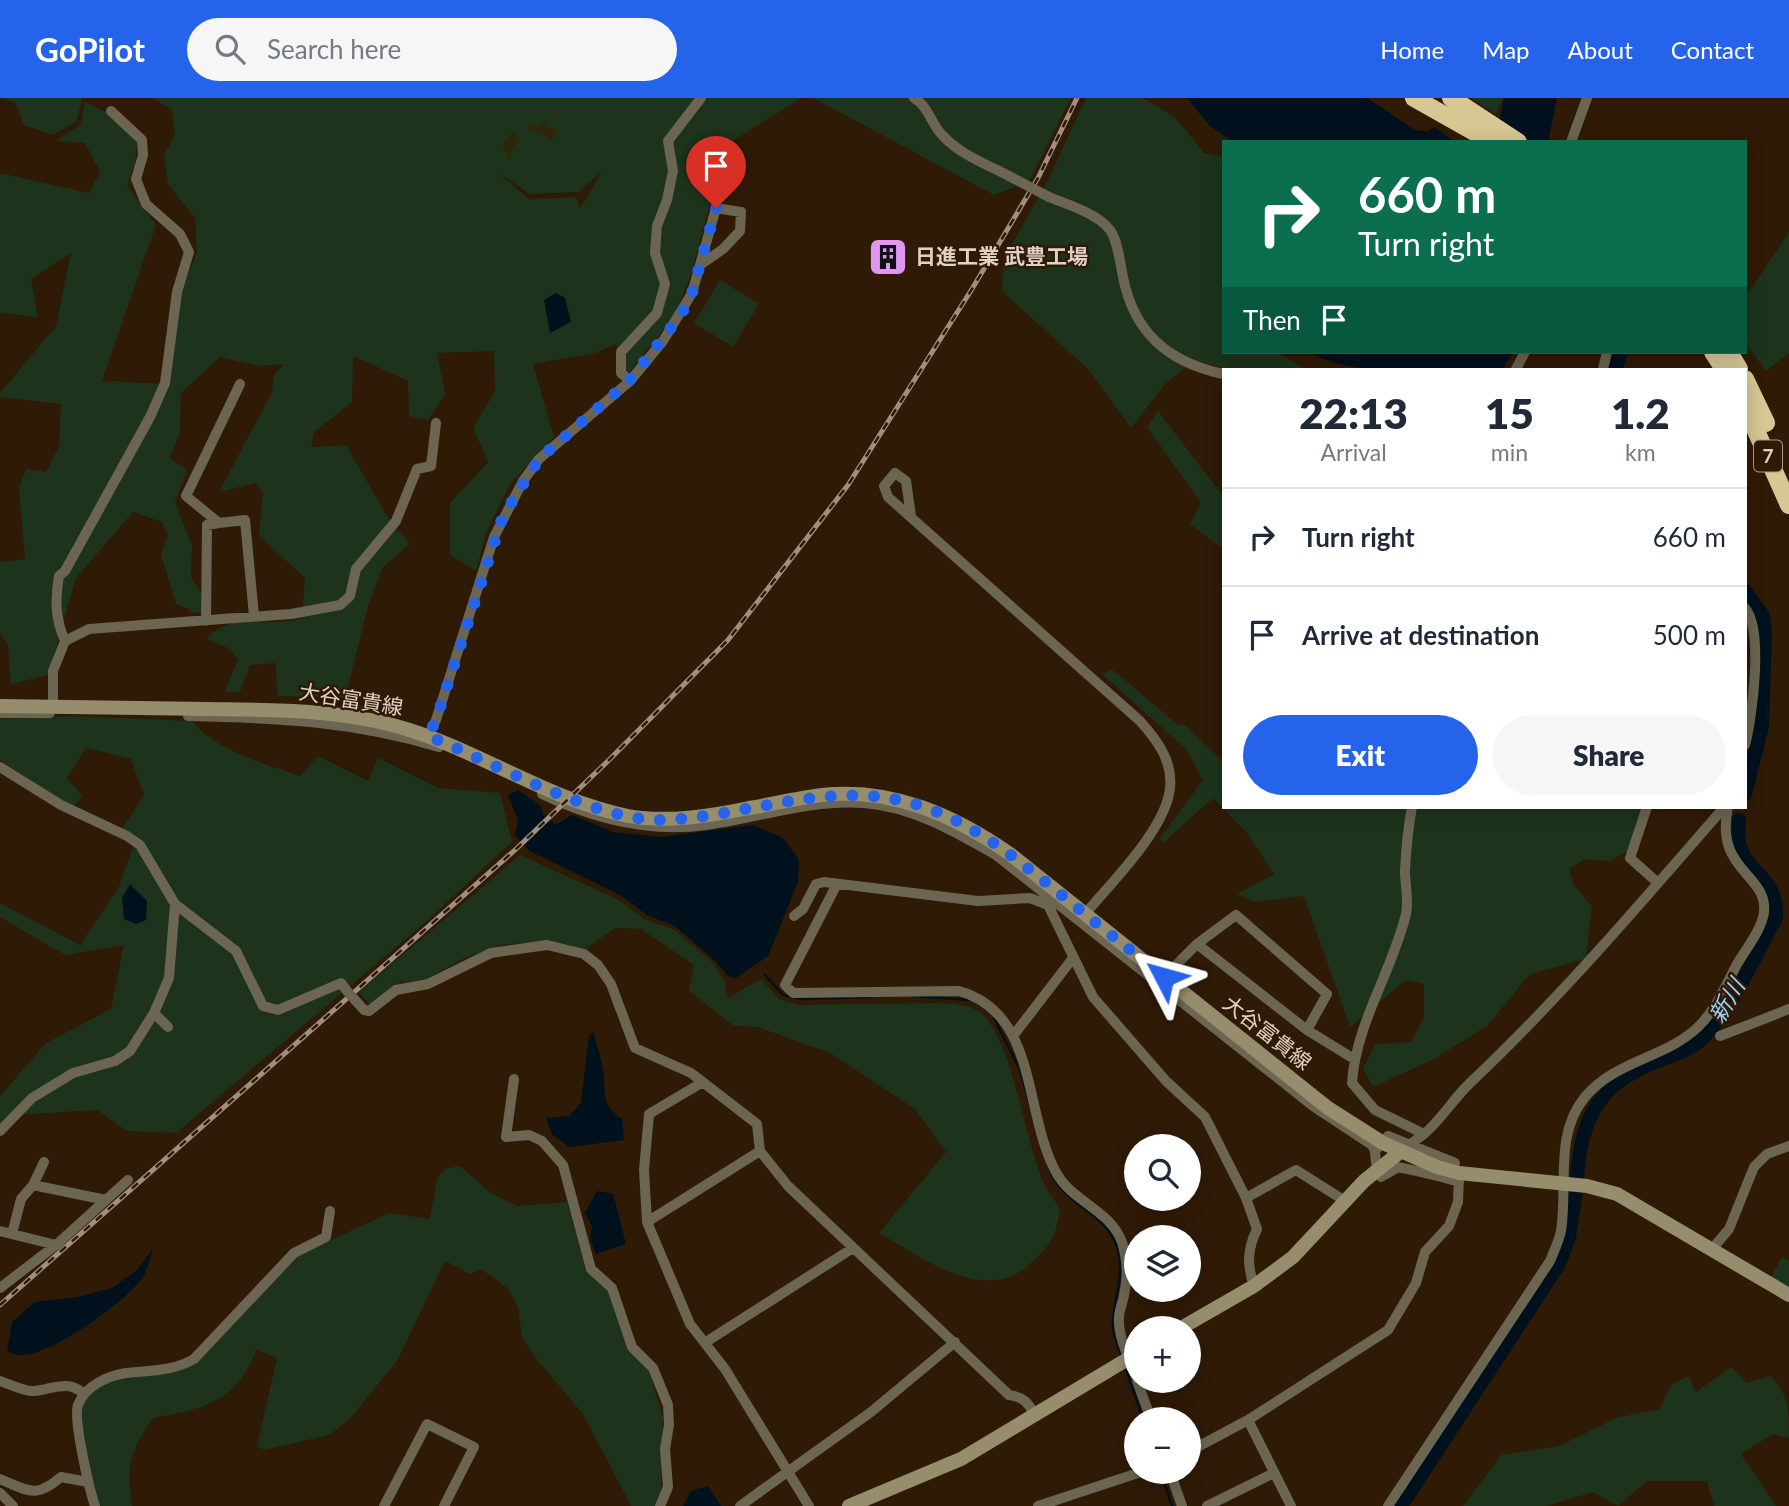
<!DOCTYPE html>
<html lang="en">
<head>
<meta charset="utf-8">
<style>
	:root { --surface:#fff; --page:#f6f6f7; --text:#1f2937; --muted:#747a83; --line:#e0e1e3; --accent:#2563eb }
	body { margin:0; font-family:Lato,"Noto Sans JP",sans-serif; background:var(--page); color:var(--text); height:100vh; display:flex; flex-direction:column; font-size:26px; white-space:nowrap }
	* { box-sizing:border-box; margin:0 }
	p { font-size:23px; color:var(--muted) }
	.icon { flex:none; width:38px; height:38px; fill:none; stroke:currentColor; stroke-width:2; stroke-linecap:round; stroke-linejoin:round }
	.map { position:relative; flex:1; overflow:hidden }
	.sheet { position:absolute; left:1222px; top:270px; width:525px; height:441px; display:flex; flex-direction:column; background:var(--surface); border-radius:0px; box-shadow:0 4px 18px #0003 }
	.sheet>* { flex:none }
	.banner { position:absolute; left:1222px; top:42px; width:525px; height:214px; border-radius:0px; box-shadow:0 4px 18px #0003; background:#0b6e4f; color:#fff; overflow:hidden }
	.fabs { position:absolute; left:1124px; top:1036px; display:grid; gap:14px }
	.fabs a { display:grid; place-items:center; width:77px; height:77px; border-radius:50%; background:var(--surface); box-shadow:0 4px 18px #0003; font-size:35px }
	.pin { position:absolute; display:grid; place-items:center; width:60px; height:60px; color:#fff; margin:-72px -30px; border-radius:50% 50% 50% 0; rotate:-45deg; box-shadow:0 0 7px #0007 }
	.pin .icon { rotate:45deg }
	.me { position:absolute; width:77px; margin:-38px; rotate:309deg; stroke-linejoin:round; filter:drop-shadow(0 0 5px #0008) }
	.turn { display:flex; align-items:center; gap:24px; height:147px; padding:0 21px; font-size:32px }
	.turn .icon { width:91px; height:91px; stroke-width:2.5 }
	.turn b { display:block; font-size:49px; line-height:60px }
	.then { display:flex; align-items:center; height:66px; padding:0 21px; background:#0003; gap:14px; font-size:26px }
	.eta { display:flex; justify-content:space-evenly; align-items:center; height:119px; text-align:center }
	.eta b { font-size:42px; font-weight:800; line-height:49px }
	.action { display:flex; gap:14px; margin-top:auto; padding:14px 21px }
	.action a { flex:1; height:80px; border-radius:42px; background:var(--accent); color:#fff; font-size:28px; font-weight:800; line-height:80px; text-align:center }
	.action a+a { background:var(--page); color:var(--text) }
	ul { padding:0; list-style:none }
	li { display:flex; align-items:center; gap:21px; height:98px; padding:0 21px; border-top:2px solid var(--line) }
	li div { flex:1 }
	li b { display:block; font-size:26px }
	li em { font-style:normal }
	header { display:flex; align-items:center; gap:42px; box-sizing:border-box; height:98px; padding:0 35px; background:var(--accent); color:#fff }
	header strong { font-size:33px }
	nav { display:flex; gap:38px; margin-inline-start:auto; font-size:24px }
	.search { width:490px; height:63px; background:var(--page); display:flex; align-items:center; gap:18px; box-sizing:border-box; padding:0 24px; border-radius:38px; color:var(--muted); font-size:26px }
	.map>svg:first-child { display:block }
</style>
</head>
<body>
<header>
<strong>GoPilot</strong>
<div class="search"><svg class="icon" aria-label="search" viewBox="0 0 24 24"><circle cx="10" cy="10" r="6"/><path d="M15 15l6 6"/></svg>Search here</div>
<nav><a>Home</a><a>Map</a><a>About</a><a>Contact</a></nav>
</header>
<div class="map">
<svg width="1789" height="1408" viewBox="0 0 1789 1408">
	<rect width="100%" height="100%" fill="#2f1a06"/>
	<path fill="#1d331b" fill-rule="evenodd" d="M0 0H82L77 23 53 37 24 27 15 4Z
		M153 0H801L725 48 692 174 674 218 627 277 616 246 595 255 533 266 554 339 510 386 486 435 476 473 450 457V405L488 364 473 330 495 293 494 253 437 255 445 296 428 322 409 318 408 283 353 258 352 304 314 334 311 349 346 347 390 423 410 446 383 469 368 508 345 600 277 598 276 565 250 567 240 594H224L238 562 230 551 206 541C236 510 267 532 302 520L305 480 259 438 263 394 256 385 219 394 272 294 274 277 284 266 258 268 220 259 181 295 180 334 170 360 187 372 175 404 192 447 191 479 201 495 202 514 192 515 187 510 176 506 161 456 168 437 162 424 133 414 76 480 48 577 11 586 8 547 0 535V464L25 461 19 390 26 371 46 374 59 348 61 306 0 299V295L56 228 71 155 31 181 38 219 0 215V75L89 95 100 74 85 45 56 43 80 27 85 4 106 14 138 45 135 64 127 87 156 127 102 283 170 286 180 194 197 155 195 120 168 86 164 57 175 37 172 12ZM602 73 580 111 576 99 529 101 498 74 530 96 579 94Z
		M813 0H1071L1029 84 994 97Z
		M1086 0H1143L1175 19 1204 55 1223 58V254H1276L1306 271H1226L1195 262 1164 287 1131 330 1089 272 1002 193 1004 160 1045 88Z
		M1471 0H1503L1496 16Z
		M1789 134V255L1766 273 1745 244V200Z
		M720 182 759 206 733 249 694 225Z
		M1158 313 1223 398V451L1190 426 1201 405 1147 329Z
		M1112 571 1178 627H1185L1223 663V709H1643L1628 753 1609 763 1584 761 1569 771 1574 787 1592 809 1586 861 1530 876 1487 928 1434 961 1373 989 1363 971 1375 946 1411 944 1424 919V886L1406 882 1350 929 1304 798 1254 804 1237 796 1274 776 1247 735 1213 700 1164 744 1159 741 1203 682 1187 652 1102 576Z
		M70 618 192 623C213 651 267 667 300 678L318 658 368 683 378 660 438 690 500 695 512 744 427 823 176 1035 127 1033 97 1012 12 1017 0 1028V998L46 945 111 911 124 847 65 857 0 819V805L80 847 119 789 133 748 122 731 144 697 131 661 86 650 67 680 82 698 73 710 0 662V621Z
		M520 757 617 801 645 822 673 831 711 863 724 882 728 900 761 881 779 901 798 907 941 905C954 906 971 906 982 916 1013 945 1025 1042 1043 1083 1047 1093 1055 1102 1060 1111 1054 1142 1054 1143 1031 1165 985 1209 922 1159 879 1135L946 1054 915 1011 830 955 758 929 734 928 689 893 694 867 641 831 615 830 585 851 545 843 501 847 463 861 426 881 401 884 370 907 359 894Z
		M460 1068 491 1095 517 1108 567 1104 586 1172 608 1193 627 1249 649 1273 663 1320 661 1392 655 1408H631L583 1316 538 1263 522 1239 518 1209 507 1190 481 1171 470 1176 445 1163 397 1263 349 1322 329 1337 264 1352 257 1348 277 1260 256 1252C237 1304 203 1311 153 1320 130 1353 126 1368 132 1408H99C93 1390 77 1323 83 1307 87 1297 100 1286 111 1282 140 1274 168 1281 195 1266L297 1158 389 1115 430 1121 437 1080 445 1071Z
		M1782 1159 1789 1163V1192L1771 1179Z
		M1731 1269 1747 1285 1771 1278C1789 1296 1789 1313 1789 1340L1773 1336 1741 1356 1776 1408H1714L1707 1383H1647L1618 1408 1593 1394 1547 1408H1463L1501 1357 1559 1348 1616 1320 1659 1311 1671 1287 1688 1278 1696 1294Z"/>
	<path fill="#2e2605" d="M542 24H546L547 31 558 30 551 43 543 35 528 34 530 26 540 28Z
		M513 34 520 42 511 53 510 62 507 61 506 52 502 48Z"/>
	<path fill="#00111e" d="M1187 0H1367L1415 32 1428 34 1434 29 1455 44H1233L1209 27Z
		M1504 0H1557L1548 44H1477L1500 20Z
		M556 195 565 200 571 224 550 235 544 202Z
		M1310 254H1513L1503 271C1448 271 1355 282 1310 254Z
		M518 692 540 707 543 716 556 727 572 717 613 734 661 739 753 727 783 740 799 762 798 784 768 858 736 880 729 879 713 861 675 828 647 817 620 797 530 753 515 737 518 722 508 697Z
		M130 786 147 803 146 822 136 826 124 821 122 800Z
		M593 934C596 945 600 956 602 967 608 990 597 1005 622 1021L624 1042 569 1049 552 1036 546 1020 569 1018 581 1005 589 938Z
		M597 1093 613 1096 626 1146 596 1156 590 1140 592 1128 585 1115Z
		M153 1151C150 1161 147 1174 141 1182 122 1206 53 1256 22 1257 18 1258 11 1255 7 1253L12 1224 35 1204 78 1199 112 1190 137 1172Z
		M708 1388 721 1408H683L691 1393Z"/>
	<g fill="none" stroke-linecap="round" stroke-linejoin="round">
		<path stroke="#00111e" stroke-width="2.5" d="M765 877 783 897 800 901 871 899
			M913 898 969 902
			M994 920 1020 972 1030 1007
			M1049 1070C1061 1105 1103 1113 1116 1146 1127 1173 1115 1194 1113 1221 1112 1234 1117 1245 1121 1257
			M1126 1271 1143 1321
			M1161 1374 1172 1408"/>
		<path stroke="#00111e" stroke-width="14" d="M1615 271 1621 254
			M1745 493 1763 518 1765 533 1762 628 1745 696
			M1577 1080C1581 1020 1598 987 1655 964 1672 957 1690 953 1703 940 1734 907 1754 859 1776 820 1778 778 1747 777 1739 745 1737 738 1739 729 1739 722
			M1401 1408 1559 1166 1569 1139 1576 1092"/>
		<path stroke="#6b6551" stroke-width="10" d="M914 0C929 9 931 26 943 38 961 57 986 66 1009 78
			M1571 44 1587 0
			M1049 99C1068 107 1097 115 1110 132 1118 143 1120 165 1123 179 1134 235 1168 264 1223 276
			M1516 271 1525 254
			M1603 271 1607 254
			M630 283 621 275V254L657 215 665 186 655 155 657 128 667 102 673 73 668 43 701 0
			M911 418 906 383 895 375 884 388 888 399 1140 623C1157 642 1173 663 1170 690 1166 731 1111 785 1085 816
			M219 425 245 422 254 518
			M1745 510C1764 532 1752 620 1745 647
			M206 523 207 427 219 425 186 398 240 286
			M65 543C55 520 55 503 59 478L65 473 150 319 165 285 177 194 189 154 180 136 146 106 136 81 143 57 142 42 111 13
			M53 609V573L65 543 89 531 291 516 340 507 350 498 356 471 396 423 417 371 431 368 436 325
			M0 615H50
			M188 618C278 620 352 623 439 649
			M428 638 436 622 494 439 523 383 539 361 630 283 663 243 692 195 700 167 723 151 740 133 741 114 716 110 700 167
			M0 669 61 707 127 738 140 747 175 806 236 853 263 908 278 912 341 885 347 893
			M542 696C594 721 648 735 706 727 759 720 809 701 864 705 913 709 954 733 996 757L1313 1008 1372 1047 1375 1053
			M1647 709 1630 760 1658 785
			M837 786 785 887 793 895 959 893C1039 915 1023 1017 1057 1076 1073 1104 1110 1112 1122 1144 1127 1161 1128 1180 1124 1197 1123 1205 1118 1214 1119 1223 1119 1241 1129 1261 1136 1278
			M794 818 803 811 816 786 824 784 978 803 1030 800 1048 807 1093 899 1166 983 1205 1019 1246 1100 1257 1131C1247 1152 1247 1167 1254 1188
			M1197 846 1307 932 1354 961
			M1164 879 1197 846 1236 817 1327 896 1307 932
			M355 902 364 912 369 913 396 892 428 886 491 855 547 847 584 856 598 867 611 886 635 950 691 975 757 1026 760 1053 788 1088 1009 1297C1024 1299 1028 1305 1036 1318
			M154 915 168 929
			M1013 938 1073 860
			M1720 938 1789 911
			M514 981 506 1039 529 1037 542 1043 563 1067 591 1171 612 1190 632 1249 653 1270 668 1307 669 1327 665 1351 668 1389 660 1408
			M703 984 649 1016 644 1072 647 1124 690 1226 725 1271 809 1408
			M0 1033 32 1000 73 975 115 963 130 953 154 915 169 880 175 806
			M1424 1036C1442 1021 1453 1001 1470 985 1560 900 1639 807 1720 714L1727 713
			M1400 1054 1424 1036 1375 1012 1352 985C1356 925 1392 874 1406 816 1409 803 1405 787 1405 773 1406 751 1408 730 1412 709
			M1455 1065 1388 1038 1375 1053 1376 1065C1404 1070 1431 1075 1459 1084
			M1381 1079 1395 1071
			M33 1087 106 1102
			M1246 1100 1296 1072 1345 1103
			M647 1124 760 1053
			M0 1133 56 1147
			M12 1136 21 1101 33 1087 44 1064
			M1713 1150 1729 1131 1754 1069 1767 1056 1789 1048
			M0 1190 56 1147 128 1082
			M706 1244 853 1150
			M0 1283C10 1286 24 1294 34 1293 52 1291 69 1281 84 1296
			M1137 1283 1151 1321
			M1248 1322 1291 1408
			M1188 1354 1248 1322 1388 1232 1416 1185 1425 1154 1449 1128 1458 1104 1459 1075
			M1170 1374 1182 1408
			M0 1381C29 1393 35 1401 61 1379L88 1384
			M0 1395 13 1408
			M95 1408C89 1390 73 1321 78 1307 85 1288 107 1278 126 1275 151 1272 171 1274 194 1261L294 1155 326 1139 330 1113
			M384 1408 427 1326 474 1349 444 1408
			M740 1408 871 1314 955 1244
			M1038 1408 1141 1374
			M1207 1408 1274 1375
			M1388 1408 1550 1163C1554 1153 1559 1143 1561 1133 1568 1089 1554 1036 1585 999 1616 962 1666 960 1698 929 1715 913 1726 887 1737 866 1746 851 1762 831 1764 814 1768 776 1714 773 1728 709"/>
		<path stroke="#968d6c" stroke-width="14" d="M0 608C69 609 138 610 207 611 269 612 336 611 396 628 476 650 547 702 628 718 668 725 710 718 749 710 773 706 798 700 822 697 891 689 954 717 1010 756L1328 1010 1383 1045 1437 1069 1459 1075 1587 1088 1617 1096 1789 1197
			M1181 1230 1254 1188 1293 1159 1364 1083 1400 1054
			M849 1408 961 1361 1136 1256"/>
		<path stroke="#d6c793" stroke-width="18" d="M1414 0 1492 44
			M1451 0 1518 44
			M1713 254 1724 271
			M1729 254 1739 271
			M1745 281 1766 325
			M1745 308 1789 407"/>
		<g stroke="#a08e80" stroke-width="5">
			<path id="rail" d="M0 1207 515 752 609 662 728 542 848 387 972 191 1038 80 1077 0"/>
		</g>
		<use href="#rail" stroke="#2f1a06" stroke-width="2.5" stroke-dasharray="8" stroke-linecap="butt"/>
		<path stroke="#6b6551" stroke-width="10" d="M1009 78 1049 99
			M347 893 355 902"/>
	</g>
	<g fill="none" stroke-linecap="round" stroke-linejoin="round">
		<path stroke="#2563eb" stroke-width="12" stroke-dasharray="0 21.6" d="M716 110 692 195 681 217 629 283 539 361 503 418 436 622 428 638C490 663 596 723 661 722 751 719 838 677 927 710 980 729 1021 765 1064 799 1097 826 1130 852 1164 879"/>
	</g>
	<defs>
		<g id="building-square" transform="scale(2.0125)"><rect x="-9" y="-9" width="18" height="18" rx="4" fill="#de98f3" stroke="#2f1a06"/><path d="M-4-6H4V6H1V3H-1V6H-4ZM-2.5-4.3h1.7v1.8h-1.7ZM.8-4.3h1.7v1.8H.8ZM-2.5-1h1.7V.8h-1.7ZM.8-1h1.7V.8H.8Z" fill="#111"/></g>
	</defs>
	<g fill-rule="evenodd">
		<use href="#building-square" x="888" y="159"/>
	</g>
	<g text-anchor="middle" stroke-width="5" stroke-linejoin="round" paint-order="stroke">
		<rect fill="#2f1a06" stroke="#ab9a8c" stroke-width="2" x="1754" y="342.5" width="28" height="31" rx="5"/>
		<g font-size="19" font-weight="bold" fill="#e0d1c5">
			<text x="1768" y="365">7</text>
		</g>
		<g font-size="21" font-weight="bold" fill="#e0d1c5" stroke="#2f1a06" text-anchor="start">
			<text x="915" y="166">日進工業 武豊工場</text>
		</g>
		<g font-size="21" fill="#e0d1c5" stroke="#2f1a06">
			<text transform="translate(351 602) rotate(9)" y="7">大谷富貴線</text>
			<text transform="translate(1267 935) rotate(38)" y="7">大谷富貴線</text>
		</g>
		<g font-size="23" font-style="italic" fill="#97d2f8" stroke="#2f1a06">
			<text transform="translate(1727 903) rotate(-59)" y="8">新川</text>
		</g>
	</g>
</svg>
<div class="fabs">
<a><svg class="icon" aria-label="search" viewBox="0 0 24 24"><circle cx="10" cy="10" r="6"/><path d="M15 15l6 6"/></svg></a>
<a><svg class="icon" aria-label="layers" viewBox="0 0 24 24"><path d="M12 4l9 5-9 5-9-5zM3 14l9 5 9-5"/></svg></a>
<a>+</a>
<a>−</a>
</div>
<div class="pin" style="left:716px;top:110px;background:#d93025"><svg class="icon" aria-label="arrive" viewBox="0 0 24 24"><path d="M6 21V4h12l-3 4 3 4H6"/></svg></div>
<svg class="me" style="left:1164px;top:879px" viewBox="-20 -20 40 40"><path d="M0-17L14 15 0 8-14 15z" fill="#2563eb" stroke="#fff" stroke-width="4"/></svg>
<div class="banner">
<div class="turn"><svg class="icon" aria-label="right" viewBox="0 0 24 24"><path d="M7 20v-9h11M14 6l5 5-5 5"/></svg><div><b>660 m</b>Turn right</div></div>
<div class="then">Then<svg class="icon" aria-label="arrive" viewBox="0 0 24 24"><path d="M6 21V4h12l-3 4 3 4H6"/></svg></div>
</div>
<section class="sheet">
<div class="eta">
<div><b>22:13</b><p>Arrival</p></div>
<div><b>15</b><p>min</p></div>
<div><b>1.2</b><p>km</p></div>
</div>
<ul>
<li><svg class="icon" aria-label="right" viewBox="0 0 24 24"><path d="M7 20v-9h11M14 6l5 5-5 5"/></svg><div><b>Turn right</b></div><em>660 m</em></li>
<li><svg class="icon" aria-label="arrive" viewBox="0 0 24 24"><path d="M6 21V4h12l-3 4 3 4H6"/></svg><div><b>Arrive at destination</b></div><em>500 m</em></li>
</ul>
<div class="action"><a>Exit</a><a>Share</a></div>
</section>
</div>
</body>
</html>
